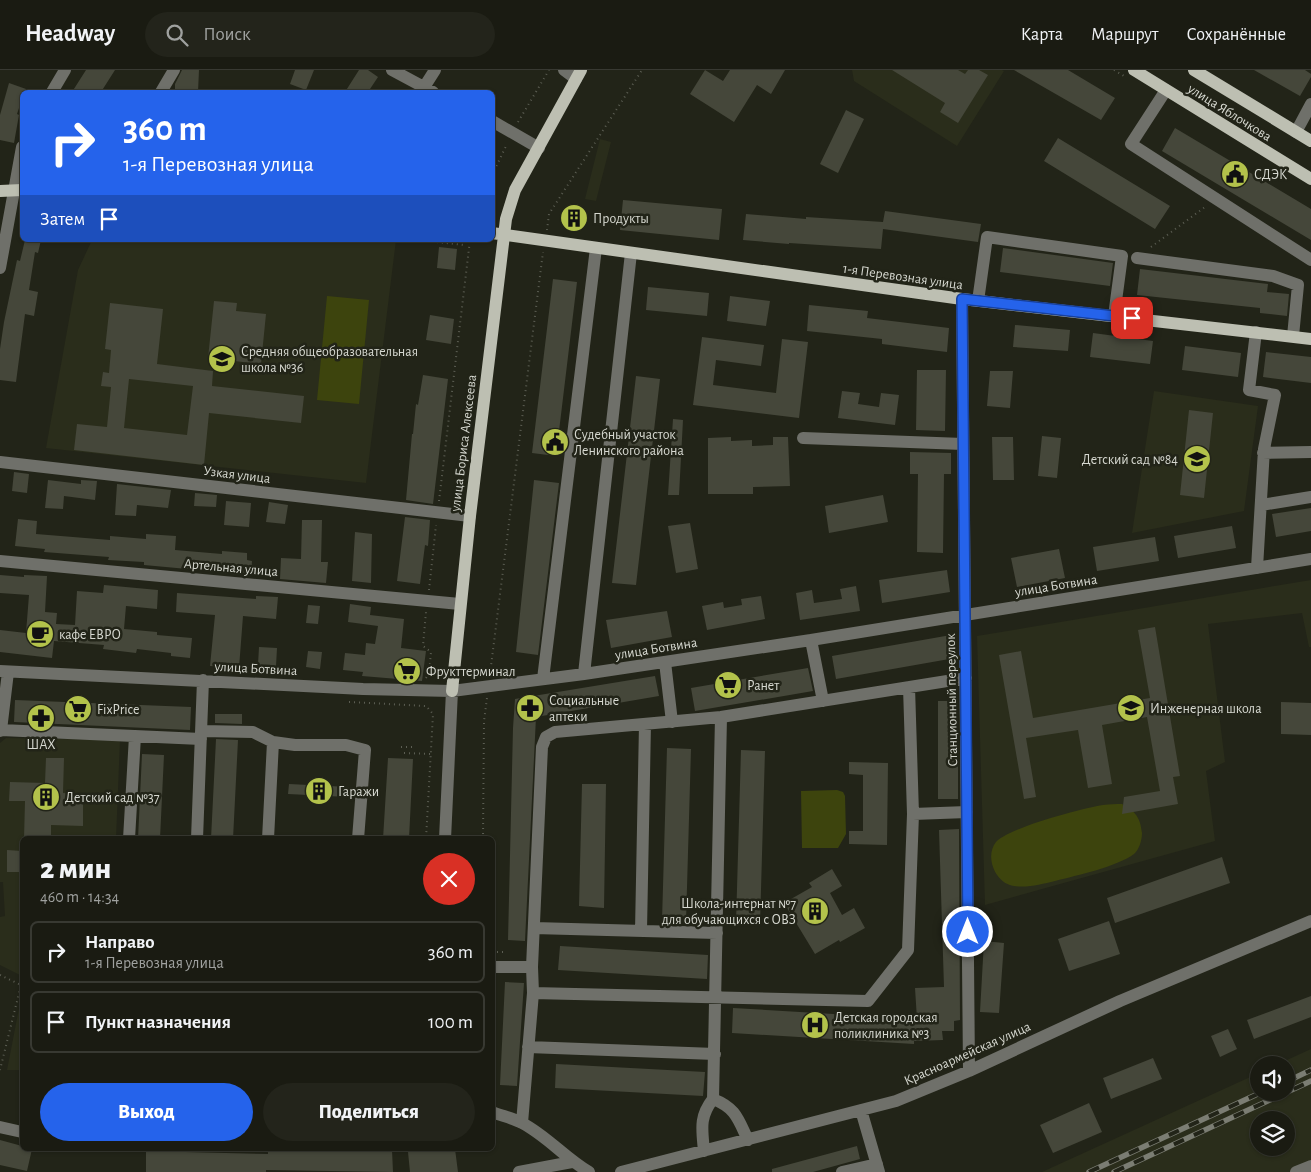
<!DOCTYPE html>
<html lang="ru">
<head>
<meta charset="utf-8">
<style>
	:root { --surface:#1a1b12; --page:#23241b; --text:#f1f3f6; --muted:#9fa19f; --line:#383932; --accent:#2563eb }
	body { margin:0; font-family:"Alegreya Sans",sans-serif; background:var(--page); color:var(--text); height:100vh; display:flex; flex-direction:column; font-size:19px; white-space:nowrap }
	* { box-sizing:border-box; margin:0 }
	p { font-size:16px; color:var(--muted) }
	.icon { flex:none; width:28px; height:28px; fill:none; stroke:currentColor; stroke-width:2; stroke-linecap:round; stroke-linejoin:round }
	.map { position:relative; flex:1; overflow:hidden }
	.details { position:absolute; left:20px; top:766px; width:475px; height:315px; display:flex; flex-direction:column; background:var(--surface); border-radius:8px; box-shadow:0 1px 4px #0004,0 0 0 1px var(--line) }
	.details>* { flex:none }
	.top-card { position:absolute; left:20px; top:20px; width:475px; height:152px; border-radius:8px; box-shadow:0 1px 4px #0004,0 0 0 1px var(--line); background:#2563eb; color:#fff; overflow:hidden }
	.controls { position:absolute; left:1250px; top:986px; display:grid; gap:10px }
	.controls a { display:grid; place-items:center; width:45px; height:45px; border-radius:50%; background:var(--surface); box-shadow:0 1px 4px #0004,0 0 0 1px var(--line); font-size:25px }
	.pin { position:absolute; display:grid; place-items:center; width:42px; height:42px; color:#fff; margin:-21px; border-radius:10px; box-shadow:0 2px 8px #0006 }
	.me { position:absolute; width:55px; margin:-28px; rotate:0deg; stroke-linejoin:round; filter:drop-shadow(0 0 4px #0008) }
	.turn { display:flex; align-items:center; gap:18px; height:105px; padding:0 20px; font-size:22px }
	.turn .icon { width:65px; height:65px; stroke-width:2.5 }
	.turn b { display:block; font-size:35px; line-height:42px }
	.then { display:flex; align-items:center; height:48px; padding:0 20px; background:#0003; gap:10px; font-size:19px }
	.round { display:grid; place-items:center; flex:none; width:52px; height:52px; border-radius:26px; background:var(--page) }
	.head { display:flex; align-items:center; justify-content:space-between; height:85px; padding:0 20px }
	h1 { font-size:30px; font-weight:800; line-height:38px }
	.button { display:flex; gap:10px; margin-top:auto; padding:10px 20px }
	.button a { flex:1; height:58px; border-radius:30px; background:var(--accent); color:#fff; font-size:20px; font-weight:800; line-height:58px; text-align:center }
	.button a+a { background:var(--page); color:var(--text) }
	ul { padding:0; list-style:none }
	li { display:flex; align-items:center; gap:15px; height:62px; margin:0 10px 8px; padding:0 10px; border:2px solid var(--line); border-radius:8px }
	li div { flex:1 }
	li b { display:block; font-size:19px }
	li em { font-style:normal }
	header { display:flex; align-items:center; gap:30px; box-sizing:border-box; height:70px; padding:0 25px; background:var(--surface); border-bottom:1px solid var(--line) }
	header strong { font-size:24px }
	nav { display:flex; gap:28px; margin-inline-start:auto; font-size:18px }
	.search { width:350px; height:45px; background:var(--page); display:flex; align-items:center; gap:12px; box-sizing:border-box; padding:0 18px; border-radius:28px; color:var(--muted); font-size:19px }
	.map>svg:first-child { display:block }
</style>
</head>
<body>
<header>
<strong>Headway</strong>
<div class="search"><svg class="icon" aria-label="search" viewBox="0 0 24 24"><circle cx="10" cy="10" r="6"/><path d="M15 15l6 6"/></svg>Поиск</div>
<nav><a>Карта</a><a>Маршрут</a><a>Сохранённые</a></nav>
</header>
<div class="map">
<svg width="1311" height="1102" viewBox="0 0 1311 1102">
	<rect width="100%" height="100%" fill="#222418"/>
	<path fill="#2a2d1b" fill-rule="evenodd" d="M852 0H1002L1004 1 957 76 854 11Z
		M600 69 611 72 596 131 585 129Z
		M92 170H396L366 413 46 378 78 200Z
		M1154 321 1258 336 1244 441 1132 463Z
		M1311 510V577H1309L1302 543 1208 554 1225 692 1206 701 1215 771 985 835 977 566Z
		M6 668 120 670 116 769H22V906L0 895V847L5 846 3 812H0V673Z
		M22 923V1000H7Z
		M1311 979V1102H1042L1259 1003V1022H1286V995H1276ZM1259 1050H1286V1078H1259Z"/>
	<path fill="#3d440d" d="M327 226 369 230 359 334 317 330Z
		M837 720 843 722 845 726 846 764 838 778H802L801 721Z
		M1122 734C1136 742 1140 747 1142 763 1142 770 1139 780 1134 784 1116 797 1078 805 1055 811 1042 814 1028 818 1014 816 996 814 984 787 996 772 1008 758 1083 738 1103 735 1110 734 1116 734 1122 734Z"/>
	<path fill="#45473a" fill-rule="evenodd" d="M86 0H115L101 22H72Z
		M182 0H199L198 22 175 21V14Z
		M295 0H314L306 20 290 14Z
		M359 0H368L378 7 368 22H345Z
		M705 0 723 11 730 0H785L771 24 757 15 734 52 690 24Z
		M892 0H958L965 4 968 0H979L988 5 958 53 940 42 945 33Z
		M1014 0H1068L1115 28 1101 50Z
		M1254 0H1305L1311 4V7L1300 26Z
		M9 13 26 19 25 22H22V29L17 44 19 45 14 73 0 70V45Z
		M846 40 864 49 838 103 820 94Z
		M1175 58 1311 139V170L1162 81Z
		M1058 68 1170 136 1155 159 1044 91Z
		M623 130 722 139 719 170 620 160Z
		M565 138 585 141 583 157 563 154Z
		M885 141 981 154 978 172 883 159 881 179 789 173V174L743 170 746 144 806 149V147L883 152Z
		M25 170H41L38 183 35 182 29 220 38 222 34 246 25 244 16 312 0 310V279L4 252 17 190 20 191Z
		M439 177 457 179 455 200 437 198Z
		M1003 178 1113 193 1110 216 1000 202Z
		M1140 199 1268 214 1267 222 1289 224 1287 246 1260 243V238L1137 225Z
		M553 209 577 212 556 386 532 383Z
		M648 217 709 223 707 246 646 240Z
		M730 226 770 231 766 256 727 251Z
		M214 231 237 233 236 241 266 244 261 294 208 288Z
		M110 233 163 239 157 294 213 301 212 316 304 326 301 353 209 343 204 395 74 380 77 354 107 357 111 317 101 316 103 302 109 303 111 280 105 279ZM129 309 193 316 187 365 124 358Z
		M809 235 868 241 867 248 949 258 947 282 882 274V269L807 261Z
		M430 245 454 249 451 274 426 270Z
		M1015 255 1070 260 1068 281 1013 277Z
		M1093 263 1153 271 1150 294 1090 287Z
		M702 267 764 275 761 296 716 290 713 315 776 323 782 269 808 272 799 348 693 335Z
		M1185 276 1241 283 1238 307 1182 300Z
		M1266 282 1311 287V313L1263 307Z
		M917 300H946L945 361 916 360Z
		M990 301H1013L1010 338 987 336Z
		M423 305 448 309 433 434 406 430 412 364H413L416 334 418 335Z
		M636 306 660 309 636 515 612 513Z
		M842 321 860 323 858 334 879 337 881 323 899 325 895 355 838 348Z
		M1189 340 1213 343 1204 428 1180 425Z
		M673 349 683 350 679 425H668Z
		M1042 366 1061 368 1057 408 1038 406Z
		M731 367V371L752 370V376L773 375V367H788L790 416 753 417V424H708V368Z
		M992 367H1013L1014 410H993Z
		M910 382 951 383V404H944L943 483 917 482 918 404H910Z
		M14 402 29 404 27 423 12 421Z
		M48 410 81 414V410L97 411 95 430 64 426 63 439 45 438Z
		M534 410 559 413 538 585 516 582Z
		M117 414 171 420 168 438 137 435 136 446 115 445Z
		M195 423 217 425 216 437 194 436Z
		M883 425 888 452 829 463 825 436Z
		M226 431 251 433 249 457 224 455Z
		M269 432 288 435 285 454 266 452Z
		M1311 438V461L1276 467 1272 444Z
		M405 447 430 450 428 476 425 475 420 514 397 511Z
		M18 449 37 451 36 464 110 470V466L146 469V464L176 466 175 480 222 484V481L247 483V490L252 491 251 506 220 503V502L144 495V492L108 490 109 487 44 482 45 479 15 476Z
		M302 450H322L321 492H328L326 513 280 509 281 488 301 489Z
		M690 453 698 499 676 503 668 456Z
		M1232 456 1236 478 1178 488 1174 466Z
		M355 462 372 464 371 513 352 511Z
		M1155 467 1159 491 1097 501 1093 477Z
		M1059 479 1065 508 1017 517 1011 488Z
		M947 500 950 522 882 533 879 510Z
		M0 505 24 507V505L47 506 45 542 57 543 56 554 75 555 77 521 103 523 104 515 158 520 157 539 126 536 124 559 157 562V565L192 568 190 588 171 586V583L137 579 136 583 103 579 104 575 54 571 52 588 0 582V560L26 563 29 525 0 523Z
		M856 516 860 541 800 550 796 523 812 520 814 533 842 529 840 519Z
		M177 523 256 529V526L278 527 276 549 243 546 239 598 210 596 215 545 176 542Z
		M761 526 765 549 707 560 702 536 723 532 724 538 742 535 741 529Z
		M350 534 371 537 370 545 404 549 401 578 426 581 422 611 362 606 363 602 343 600 345 583 365 585 366 573 375 574 378 556 348 552Z
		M308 535 320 536 318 554 306 553Z
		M667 541 672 567 611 578 606 550Z
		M1155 557 1180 706 1173 707 1178 734 1122 744 1124 727 1160 721 1147 647 1102 655 1112 714 1088 718 1078 660 1026 668 1036 727 1024 729 999 585 1021 581 1033 648 1150 628 1138 560Z
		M951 565 955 588 836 609 832 586Z
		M259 577 277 578 276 596 258 595Z
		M308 581 322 582 320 599 306 597Z
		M808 598 813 621 695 641 691 618Z
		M655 606 659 626 536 647 525 871 508 870 513 658 515 629Z
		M15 630 191 637 190 660 14 652Z
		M938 631H958V729H938Z
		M1281 632 1311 633V665L1281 664Z
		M215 644H242V654L215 653Z
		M216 669 238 670 233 769H211Z
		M667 678 691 679 686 852 662 851Z
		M741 680 765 681 760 854 736 853Z
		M142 684 164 685 160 769H138Z
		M46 688H64L63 723 83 724V756L51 755V769H24L25 731H9L10 712 45 713Z
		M388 688 413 689 409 769H383Z
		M849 692 888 693 887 775 849 774V761H863V705L849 704Z
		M289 714 349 717 348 727 288 724Z
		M582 714H606L604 838 579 836Z
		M959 759 960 950 954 951V961H942L943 970 914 971V974L732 963 733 938 917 949 915 918 944 917 939 760Z
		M7 780 22 781V802H7Z
		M1222 787 1230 813 1115 853 1107 828Z
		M832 799 842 816 830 823 842 845 854 838 865 858 840 872 839 870 815 884 784 833 812 817 809 813Z
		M1109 851 1120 884 1069 901 1058 869Z
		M984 871 1004 873 999 943 980 942Z
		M560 876 708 885 707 909 558 900Z
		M505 912 524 913 517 1016 500 1015Z
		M1311 926V947L1254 969 1247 950Z
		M1228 959 1237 979 1220 987 1211 966Z
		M1153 988 1162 1009 1111 1029 1103 1008Z
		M556 994 705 1002 703 1026 555 1018Z
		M1089 1033 1102 1062 1053 1083 1040 1055Z
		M0 1070 22 1076V1079H32L27 1101 0 1095Z
		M857 1076 860 1089 813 1102H772V1099Z
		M268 1079 392 1080 393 1102 266 1100V1102H146V1081L268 1084Z
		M427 1079H455L458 1102H410L408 1082Z"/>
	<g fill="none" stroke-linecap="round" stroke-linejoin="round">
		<path stroke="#5c5e53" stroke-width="2" stroke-dasharray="1 4" stroke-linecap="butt" d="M1114 0 1124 6
			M518 52 549 0
			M492 105 507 74
			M547 160 549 144 642 0
			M417 170 465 175
			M1151 177 1205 137
			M439 431 470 170
			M429 520 436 455
			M490 604 543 182
			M426 608 429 604 431 582 423 576 426 542
			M349 632 426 636 433 644 426 769
			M401 677H413
			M404 683 431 684
			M483 769 484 651 487 628
			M492 882H503
			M0 905 21 915 0 1000"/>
		<path stroke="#6f706a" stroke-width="12" d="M392 0 433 22
			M564 0 576 9
			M1166 20 1131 74 1311 190
			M52 22 65 0
			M161 22 174 0
			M421 22 435 0
			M492 51 539 78
			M1296 62 1311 34
			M1137 188 1273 206 1298 215 1293 266
			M0 198 22 77
			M962 229 969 1001
			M978 231 987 167 1122 186 1114 246
			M1256 262 1249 320 1275 325 1264 379 1257 498
			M803 368 963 374
			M1263 383 1311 382
			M0 392 470 446
			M1261 435 1311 427
			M0 491 460 534
			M811 570 823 631
			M665 592 672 652
			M0 601 363 619 452 621 584 604 811 570 1311 489
			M584 604 631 183
			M543 609 596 178
			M1 660 201 669
			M0 661 1 660 8 602
			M202 661 253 662 273 672 295 675H346L365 680 358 769
			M913 744 967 742
			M129 769 135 666
			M197 769 203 610
			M268 769 273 672
			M445 769 452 621
			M534 858 717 863
			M641 861 645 654
			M492 897H532
			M533 923 868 931 908 880 913 744 909 617
			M528 977 715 984
			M713 1029C736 1038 738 1049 748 1070
			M861 1040 879 1102
			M492 1042C502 1046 513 1048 522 1053 547 1066 565 1088 589 1102
			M522 1053 533 923 532 897 542 677 546 667 555 662 721 647 966 608
			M0 1057 22 1062
			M704 1081C702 1059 699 1047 713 1029L721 647
			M519 1102 572 1092
			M621 1102 896 1031 969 1001 1120 931 1311 851
			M842 1102 877 1094
			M1296 1102 1311 1096"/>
		<path stroke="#bdbfb2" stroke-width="12" d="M1134 0 1311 109
			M1194 0 1311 71
			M0 121 22 120
			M492 163 962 229 1311 269
			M452 621 470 446 506 149 515 120 581 0"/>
		<g stroke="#7b7d73" stroke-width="5.5">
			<path id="rail" d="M1286 1012 1311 1000
				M1089 1102 1262 1022
				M1114 1102 1311 1011"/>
		</g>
		<use href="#rail" stroke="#222418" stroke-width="4" stroke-dasharray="11" stroke-linecap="butt"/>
	</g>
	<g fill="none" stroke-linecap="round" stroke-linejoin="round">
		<g stroke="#184099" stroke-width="12">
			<path id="route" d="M968 862 962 229 1132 248"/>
		</g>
		<use href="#route" stroke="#2563eb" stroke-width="9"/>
	</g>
	<defs>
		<g id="civic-disc" transform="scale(1.4375)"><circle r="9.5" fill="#b3c24b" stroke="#222418"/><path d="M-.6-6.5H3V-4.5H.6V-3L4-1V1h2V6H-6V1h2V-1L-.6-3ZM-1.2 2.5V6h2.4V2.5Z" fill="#111"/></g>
		<g id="building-disc" transform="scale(1.4375)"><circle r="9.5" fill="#b3c24b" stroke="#222418"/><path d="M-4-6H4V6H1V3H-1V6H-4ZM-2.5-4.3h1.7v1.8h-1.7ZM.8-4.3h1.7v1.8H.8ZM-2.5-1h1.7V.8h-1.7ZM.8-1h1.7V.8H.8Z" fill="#111"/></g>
		<g id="school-disc" transform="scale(1.4375)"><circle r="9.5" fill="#b3c24b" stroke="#222418"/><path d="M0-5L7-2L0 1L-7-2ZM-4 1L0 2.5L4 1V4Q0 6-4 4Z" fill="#111"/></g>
		<g id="cafe-disc" transform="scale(1.4375)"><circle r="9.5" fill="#b3c24b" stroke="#222418"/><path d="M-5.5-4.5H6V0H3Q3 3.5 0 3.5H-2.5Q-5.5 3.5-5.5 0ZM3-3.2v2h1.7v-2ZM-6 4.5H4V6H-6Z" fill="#111"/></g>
		<g id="supermarket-disc" transform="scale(1.4375)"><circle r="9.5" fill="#b3c24b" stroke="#222418"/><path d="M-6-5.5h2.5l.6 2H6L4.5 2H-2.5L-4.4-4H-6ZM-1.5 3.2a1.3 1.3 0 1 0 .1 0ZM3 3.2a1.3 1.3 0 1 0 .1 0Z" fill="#111"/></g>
		<g id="pharmacy-disc" transform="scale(1.4375)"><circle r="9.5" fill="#b3c24b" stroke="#222418"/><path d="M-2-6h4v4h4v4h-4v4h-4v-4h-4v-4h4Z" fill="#111"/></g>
		<g id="hospital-disc" transform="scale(1.4375)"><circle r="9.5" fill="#b3c24b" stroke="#222418"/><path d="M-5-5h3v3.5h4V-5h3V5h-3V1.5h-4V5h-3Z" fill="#111"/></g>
	</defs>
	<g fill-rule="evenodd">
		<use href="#civic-disc" x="1235" y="104"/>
		<use href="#building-disc" x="574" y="148"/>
		<use href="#school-disc" x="222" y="289"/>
		<use href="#civic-disc" x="555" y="372"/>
		<use href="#school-disc" x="1197" y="389"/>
		<use href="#cafe-disc" x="40" y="564"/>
		<use href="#supermarket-disc" x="407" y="601"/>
		<use href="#supermarket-disc" x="728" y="615"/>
		<use href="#pharmacy-disc" x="530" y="638"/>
		<use href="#school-disc" x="1131" y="638"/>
		<use href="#supermarket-disc" x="78" y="639"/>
		<use href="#pharmacy-disc" x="41" y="648"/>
		<use href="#building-disc" x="319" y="721"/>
		<use href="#building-disc" x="46" y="727"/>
		<use href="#building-disc" x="815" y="841"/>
		<use href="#hospital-disc" x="815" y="955"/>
	</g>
	<g text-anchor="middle" stroke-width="5" stroke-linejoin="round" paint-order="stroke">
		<g font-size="14" fill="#d6d8d0" stroke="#222418">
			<text transform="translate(1230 42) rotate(32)" y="5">улица Яблочкова</text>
			<text transform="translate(903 206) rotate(8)" y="5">1-я Перевозная улица</text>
			<text transform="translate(463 373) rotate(-83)" y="5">улица Бориса Алексеева</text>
			<text transform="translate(237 404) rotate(7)" y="5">Узкая улица</text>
			<text transform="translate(231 497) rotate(5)" y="5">Артельная улица</text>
			<text transform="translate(1056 515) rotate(-9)" y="5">улица Ботвина</text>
			<text transform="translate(656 578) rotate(-9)" y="5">улица Ботвина</text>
			<text transform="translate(256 598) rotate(3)" y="5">улица Ботвина</text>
			<text transform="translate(951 630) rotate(-91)" y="5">Станционный переулок</text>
			<text transform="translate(967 983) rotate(-24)" y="5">Красноармейская улица</text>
		</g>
		<g font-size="14" fill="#d6d8d0" stroke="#222418" text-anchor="start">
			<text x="1254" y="109">СДЭК</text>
			<text x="593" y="153">Продукты</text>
			<text x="241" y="286">Средняя общеобразовательная<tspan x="241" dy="16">школа №36</tspan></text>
			<text x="574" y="369">Судебный участок<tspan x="574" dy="16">Ленинского района</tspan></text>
			<text x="1178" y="394" text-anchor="end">Детский сад №84</text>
			<text x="59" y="569">кафе ЕВРО</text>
			<text x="426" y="606">Фрукттерминал</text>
			<text x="747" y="620">Ранет</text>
			<text x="549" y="635">Социальные<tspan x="549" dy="16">аптеки</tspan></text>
			<text x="1150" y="643">Инженерная школа</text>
			<text x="97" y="644">FixPrice</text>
			<text x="41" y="679" text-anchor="middle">ШАХ</text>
			<text x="338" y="726">Гаражи</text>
			<text x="65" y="732">Детский сад №37</text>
			<text x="796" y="838" text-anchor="end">Школа-интернат №7<tspan x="796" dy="16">для обучающихся с ОВЗ</tspan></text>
			<text x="834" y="952">Детская городская<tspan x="834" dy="16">поликлиника №3</tspan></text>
		</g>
	</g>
</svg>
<div class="controls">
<a><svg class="icon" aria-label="sound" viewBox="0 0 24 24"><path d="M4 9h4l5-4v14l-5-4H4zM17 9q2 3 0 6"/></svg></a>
<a><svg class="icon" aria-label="layers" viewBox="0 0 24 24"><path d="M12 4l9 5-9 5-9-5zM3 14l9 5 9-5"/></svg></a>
</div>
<div class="pin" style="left:1132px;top:248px;background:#d93025"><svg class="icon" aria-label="arrive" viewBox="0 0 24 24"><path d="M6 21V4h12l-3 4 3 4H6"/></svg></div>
<svg class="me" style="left:968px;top:862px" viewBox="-20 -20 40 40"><circle r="17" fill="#2563eb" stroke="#fff" stroke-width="3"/><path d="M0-11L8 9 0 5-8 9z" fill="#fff"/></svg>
<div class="top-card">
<div class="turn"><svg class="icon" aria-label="right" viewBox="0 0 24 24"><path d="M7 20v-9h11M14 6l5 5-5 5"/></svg><div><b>360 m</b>1-я Перевозная улица</div></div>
<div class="then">Затем<svg class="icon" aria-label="arrive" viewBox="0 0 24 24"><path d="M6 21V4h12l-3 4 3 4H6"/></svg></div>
</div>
<section class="details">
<div class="head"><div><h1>2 мин</h1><p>460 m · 14:34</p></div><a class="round" style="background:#d93025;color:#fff"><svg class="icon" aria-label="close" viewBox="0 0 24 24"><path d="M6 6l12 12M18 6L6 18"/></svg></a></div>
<ul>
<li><svg class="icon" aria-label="right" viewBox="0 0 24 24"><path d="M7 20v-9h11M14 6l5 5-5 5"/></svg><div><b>Направо</b><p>1-я Перевозная улица</p></div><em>360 m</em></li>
<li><svg class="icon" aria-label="arrive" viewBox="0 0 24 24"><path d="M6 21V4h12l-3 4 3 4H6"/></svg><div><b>Пункт назначения</b></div><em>100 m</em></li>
</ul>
<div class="button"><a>Выход</a><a>Поделиться</a></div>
</section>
</div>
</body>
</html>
